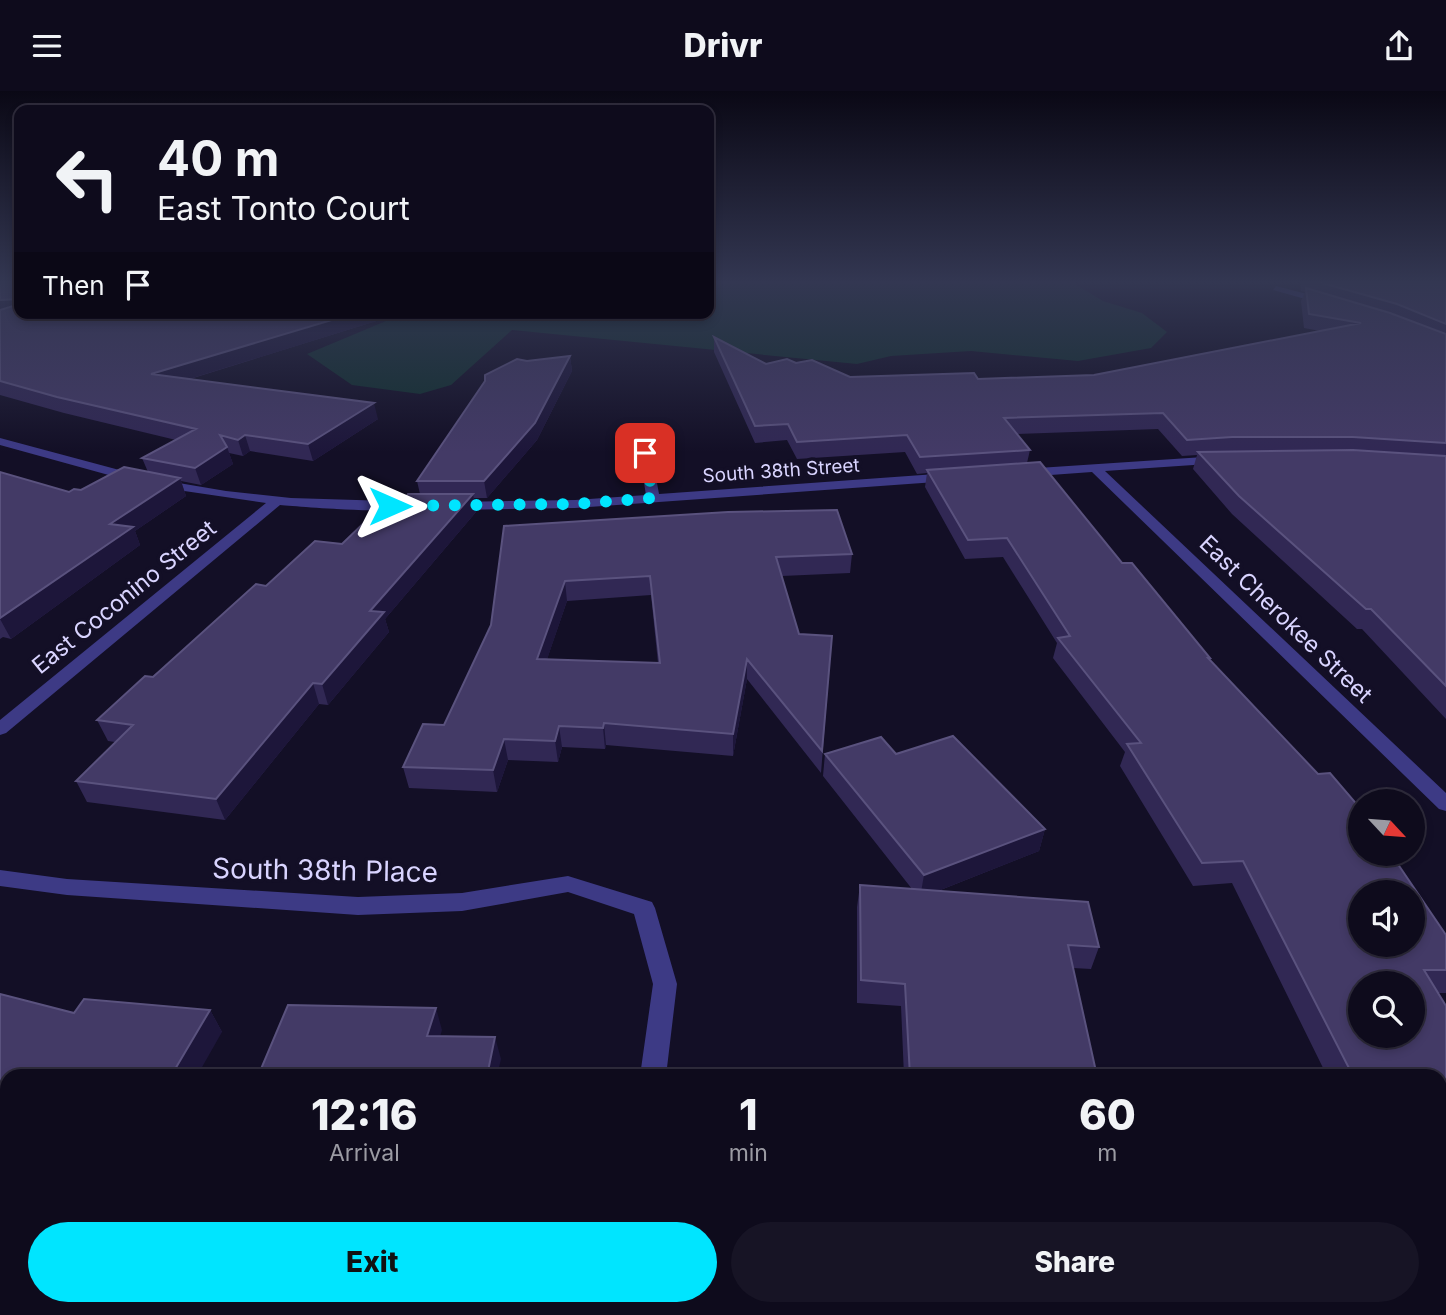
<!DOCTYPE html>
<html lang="en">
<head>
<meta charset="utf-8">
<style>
	:root { --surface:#0e0b1c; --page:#171425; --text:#f1f3f6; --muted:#9b9ba3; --line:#2e2b3b; --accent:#00e5ff }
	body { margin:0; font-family:Inter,sans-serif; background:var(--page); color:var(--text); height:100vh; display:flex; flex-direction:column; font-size:26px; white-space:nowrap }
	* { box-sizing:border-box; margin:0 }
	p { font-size:23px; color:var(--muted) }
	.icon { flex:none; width:38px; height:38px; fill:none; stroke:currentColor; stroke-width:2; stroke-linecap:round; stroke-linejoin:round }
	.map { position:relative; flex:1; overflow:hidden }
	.sheet { position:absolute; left:0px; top:978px; width:1447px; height:247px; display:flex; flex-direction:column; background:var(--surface); border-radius:21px 21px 0 0; box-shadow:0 4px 10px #0003,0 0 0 2px var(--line) }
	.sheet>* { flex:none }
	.guide { position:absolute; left:14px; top:14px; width:700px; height:214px; border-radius:14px; box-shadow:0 4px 10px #0003,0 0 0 2px var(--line); background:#0e0b1c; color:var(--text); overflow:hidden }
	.needle { width:46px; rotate:116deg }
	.buttons { position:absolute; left:1348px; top:698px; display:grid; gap:14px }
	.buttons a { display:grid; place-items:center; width:77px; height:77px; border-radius:50%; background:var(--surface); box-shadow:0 4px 10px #0003,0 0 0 2px var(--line); font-size:35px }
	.pin { position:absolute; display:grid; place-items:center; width:60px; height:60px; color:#fff; margin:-30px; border-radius:14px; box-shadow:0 4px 10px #0006 }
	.me { position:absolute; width:77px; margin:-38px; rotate:90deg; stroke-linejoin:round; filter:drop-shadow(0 0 5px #0008) }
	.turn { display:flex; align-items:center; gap:24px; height:147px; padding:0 28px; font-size:32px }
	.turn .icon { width:91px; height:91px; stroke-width:2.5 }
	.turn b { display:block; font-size:49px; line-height:60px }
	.then { display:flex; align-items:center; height:66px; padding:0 28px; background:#0003; gap:14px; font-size:26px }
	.eta { display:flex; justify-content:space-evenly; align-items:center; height:119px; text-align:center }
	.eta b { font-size:42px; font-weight:800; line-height:49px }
	.cta { display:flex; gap:14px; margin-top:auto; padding:14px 28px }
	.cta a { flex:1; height:80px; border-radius:42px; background:var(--accent); color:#111; font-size:28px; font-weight:800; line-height:80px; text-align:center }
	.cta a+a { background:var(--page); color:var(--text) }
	header { display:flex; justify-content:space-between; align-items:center; height:91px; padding:0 28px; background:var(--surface); font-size:32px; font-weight:800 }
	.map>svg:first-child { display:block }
</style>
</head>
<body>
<header><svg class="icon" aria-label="menu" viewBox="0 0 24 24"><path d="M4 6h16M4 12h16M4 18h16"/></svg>Drivr<svg class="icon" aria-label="share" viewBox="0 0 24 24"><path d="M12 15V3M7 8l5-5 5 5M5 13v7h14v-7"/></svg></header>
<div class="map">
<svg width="1446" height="1224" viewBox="0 0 1446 1224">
	<rect width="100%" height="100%" fill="#130f26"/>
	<path fill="#12302f" d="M709 190H1070L1103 210 1142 222 1167 241 1151 257 1078 270 971 260 891 265 857 273 512 239 451 294 420 303 352 294 307 263 386 230 536 225 539 222H709Z"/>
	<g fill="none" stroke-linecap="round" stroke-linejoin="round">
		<path fill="#3d3a85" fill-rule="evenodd" d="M1276 195 1330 209 1331 211 1327 214 1273 199Z
			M641 334 647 337 659 403 950 382 956 386 950 390 575 417 454 419 447 415 454 411 575 409 646 404 635 337Z
			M0 347 138 384 140 387 134 391 0 354Z
			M1219 365 1223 366V372L1105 380 1446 702V720L1439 718 1092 381 1023 386 1017 382 1023 378Z
			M161 389 226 400 291 407 422 411 429 415C416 425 303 416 280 414L6 642 0 644V629L266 412 157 396 155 393Z
			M0 779 67 788 358 806 462 802 568 785 652 811 655 817 677 893 666 985H640L653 893 634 823 568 801 462 820 358 824 67 804 0 795Z
			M594 1218H626L624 1224H592Z"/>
	</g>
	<path fill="#312854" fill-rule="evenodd" d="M0 190 402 222 190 288 378 328 313 370 250 360 243 365 229 362 233 373 201 394 181 390 186 405 135 440 140 454 11 548 3 546 0 548V381L69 401 148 381 142 367 176 349 64 322 0 304Z
		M1300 190H1446V628L1362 538H1357L1232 423 1193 378 1197 364 1182 365 1158 338 1017 343 1030 359 1027 372 1040 371 1122 472H1132L1210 567 1209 569 1318 683 1330 682 1360 717V763H1394L1392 765 1446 844V902H1438L1446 915V1224H1412L1409 1218H1440V985H1327L1232 792 1193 795 1120 675 1125 661 1053 567 1057 552 1003 466 965 468 925 396 927 382 917 383 905 361 797 368 787 349 755 352 714 261V246L766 273 787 268 796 272 812 269 850 286 974 282 978 288 1094 284 1320 240 1304 237 1301 210 1305 201 1301 200ZM1360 802H1412V854H1360ZM1360 892H1412V945H1360Z
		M570 265 572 280 537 349 487 407H474L476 421 385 528 389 541 328 614 319 613 225 729 87 711 76 690 115 651 108 650 97 629 266 495 391 428 420 403 417 390 527 270Z
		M504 435 852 463 850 482 782 485 799 543 832 545 821 682 747 588 733 665 606 654 605 658 562 656 558 671 508 669 497 701 409 697 403 676 444 634 491 534ZM651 504 658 572 547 568 567 510Z
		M825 663H896L1045 738 1039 760 938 800 1099 856 1091 878 1073 877 1097 985H904L901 915 857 912V816L860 794 912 798 823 685Z
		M0 903 74 922 210 919 222 941 7 985V1113H0Z
		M868 1218H1127L1128 1224H868Z"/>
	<path fill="#1d163a" d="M19 208V221L0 223V209Z
		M355 222H402L157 298 151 283Z
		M570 265 572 280 537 349 487 407 484 390Z
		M374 312 378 328 313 370 308 353Z
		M245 344 250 360 243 365 238 349Z
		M227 356 233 373 201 394 195 377Z
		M180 387 186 405 135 440 140 454 11 548 0 528 110 433Z
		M473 403 476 421 385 528 389 541 328 614 322 593 370 520Z
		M565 490 567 510 540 589 537 568Z
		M747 568V588L733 665V643Z
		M313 592 319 613 225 729 216 708Z
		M604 632 606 654 605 658 603 637Z
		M559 635 562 656 558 671 555 650Z
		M504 648 508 669 497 701 493 679Z
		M1045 738 1039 760 920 807 924 784Z
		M436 917 442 939 434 967 427 945Z
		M210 919 222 941 197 985H171Z
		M495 946 501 968 497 985H487Z"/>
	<path fill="#433a66" stroke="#5a527e" stroke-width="2" fill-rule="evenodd" d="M0 190H19V208L0 209Z
		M1315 190H1446V233L1397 213Z
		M1306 197 1390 222 1446 243V352L1353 346H1232L1187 349 1163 322 1004 327 1030 359 920 366 907 344 797 351 788 333 755 335 714 246 766 273 787 268 796 272 812 269 850 286 974 282 978 288 1094 284 1361 232 1309 223Z
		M19 213V222H355L151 283 374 312 308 353 245 344 238 349 220 344 227 356 195 377 142 367 196 338 57 306 0 290V219Z
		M570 265 535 332 484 390H417L485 290V284L517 268 527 270Z
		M1353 359 1446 365V595L1371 518H1366L1239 405 1198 361Z
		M1040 371 1122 472H1132L1210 567H1208L1318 683 1330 682 1360 717V763H1391L1446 844V879H1424L1446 915V1224H1440L1438 1218H1440V985H1353L1243 770 1202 772 1127 653 1141 652 1058 547 1070 545 1007 447 968 449 927 379ZM1360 802H1412V854H1360ZM1360 892H1412V945H1360Z
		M124 376 180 387 110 433 133 436 0 527V381L69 401 74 398 81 399Z
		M408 403H473L370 520 384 521 322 593 313 592 216 708 76 690 133 634 97 629 145 585 153 586 256 493 266 495 315 450 342 453 370 426 391 428Z
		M837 419 852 463 776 466 799 543 832 545 822 660 747 568 733 643 604 632 603 637 559 635 555 650 504 648 493 679 403 676 423 633 444 634 491 534 504 435 728 421ZM650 485 660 572 537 568 565 490Z
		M953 645 1045 738 924 784 825 663 881 646 896 663Z
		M860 794 1088 811 1099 856 1068 854 1097 985H910L905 893 861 889Z
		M0 903 74 922 84 908 210 919 171 985H7V1094H0Z
		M288 914 436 917 427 945 495 946 487 985H258Z
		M872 1218H1127L1128 1224H872Z"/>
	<linearGradient id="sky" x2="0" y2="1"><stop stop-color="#0a0815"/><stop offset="0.53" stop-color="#333752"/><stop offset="1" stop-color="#333752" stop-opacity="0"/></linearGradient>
	<rect width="1446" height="361" fill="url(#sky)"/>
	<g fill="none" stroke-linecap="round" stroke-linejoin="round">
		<path stroke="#00e5ff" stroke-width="12" stroke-dasharray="0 21.6" d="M390 415 575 413 653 407 645 362"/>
	</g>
	<g text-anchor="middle" stroke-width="7" stroke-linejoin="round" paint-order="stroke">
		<g font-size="19" fill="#d9d4ff" stroke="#130f26">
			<text transform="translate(781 379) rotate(-4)" y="7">South 38th Street</text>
		</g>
		<g font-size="23" fill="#d9d4ff" stroke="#130f26">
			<text transform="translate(124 506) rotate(-39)" y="8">East Coconino Street</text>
			<text transform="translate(1286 528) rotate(44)" y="8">East Cherokee Street</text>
		</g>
		<g font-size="28" fill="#d9d4ff" stroke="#130f26">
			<text transform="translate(325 779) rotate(1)" y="10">South 38th Place</text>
		</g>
	</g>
</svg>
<div class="buttons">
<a><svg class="needle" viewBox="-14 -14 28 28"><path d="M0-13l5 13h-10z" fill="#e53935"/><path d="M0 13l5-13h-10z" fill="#9b9ba3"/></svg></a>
<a><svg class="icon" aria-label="sound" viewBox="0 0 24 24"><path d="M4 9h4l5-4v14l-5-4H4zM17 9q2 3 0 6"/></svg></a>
<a><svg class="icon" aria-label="search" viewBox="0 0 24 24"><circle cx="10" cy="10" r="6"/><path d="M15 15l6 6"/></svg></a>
</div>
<div class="pin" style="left:645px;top:362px;background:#d93025"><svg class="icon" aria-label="arrive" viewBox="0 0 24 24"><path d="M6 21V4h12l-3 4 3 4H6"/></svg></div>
<svg class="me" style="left:390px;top:415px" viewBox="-20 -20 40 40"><path d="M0-17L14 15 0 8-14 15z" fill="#00e5ff" stroke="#fff" stroke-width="4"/></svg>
<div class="guide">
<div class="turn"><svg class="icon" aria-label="left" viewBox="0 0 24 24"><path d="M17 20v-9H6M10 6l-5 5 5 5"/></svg><div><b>40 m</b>East Tonto Court</div></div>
<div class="then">Then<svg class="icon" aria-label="arrive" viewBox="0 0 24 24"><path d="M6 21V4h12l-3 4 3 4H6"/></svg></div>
</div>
<section class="sheet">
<div class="eta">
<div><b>12:16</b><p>Arrival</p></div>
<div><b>1</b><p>min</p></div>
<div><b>60</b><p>m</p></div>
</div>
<div class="cta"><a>Exit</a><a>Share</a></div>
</section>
</div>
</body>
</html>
